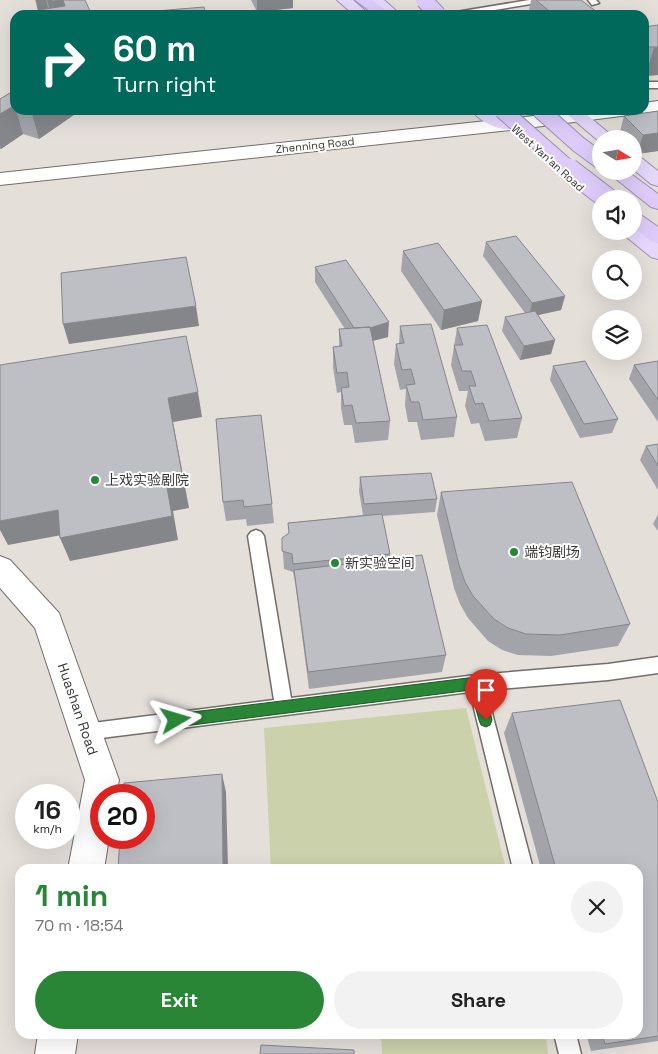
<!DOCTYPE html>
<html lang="en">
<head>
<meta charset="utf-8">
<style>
	:root { --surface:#fff; --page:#f2f2f2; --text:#222; --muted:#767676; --accent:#298637 }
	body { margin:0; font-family:"Space Grotesk","Noto Sans SC",sans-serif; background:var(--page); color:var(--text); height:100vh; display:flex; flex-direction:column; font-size:19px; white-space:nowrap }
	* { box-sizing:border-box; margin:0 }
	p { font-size:16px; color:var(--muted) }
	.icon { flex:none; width:28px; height:28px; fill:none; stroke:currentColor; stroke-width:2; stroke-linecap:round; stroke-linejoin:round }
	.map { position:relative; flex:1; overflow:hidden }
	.side { position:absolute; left:15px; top:864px; width:628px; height:175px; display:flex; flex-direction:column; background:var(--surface); border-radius:15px; box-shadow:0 5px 20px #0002 }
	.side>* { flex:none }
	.guide { position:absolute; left:10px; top:10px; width:639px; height:105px; border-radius:15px; box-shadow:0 5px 20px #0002; background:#00695c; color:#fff; overflow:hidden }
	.needle { width:32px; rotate:101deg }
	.controls { position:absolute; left:592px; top:130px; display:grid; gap:10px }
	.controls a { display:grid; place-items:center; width:50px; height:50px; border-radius:50%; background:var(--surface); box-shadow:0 5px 20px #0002; font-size:25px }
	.speed { position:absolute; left:15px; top:784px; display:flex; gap:10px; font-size:25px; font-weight:700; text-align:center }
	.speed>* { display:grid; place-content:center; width:65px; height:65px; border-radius:50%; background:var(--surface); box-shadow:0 5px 20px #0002; line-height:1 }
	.speed small { font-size:12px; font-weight:400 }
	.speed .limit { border:8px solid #d22; background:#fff; color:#111 }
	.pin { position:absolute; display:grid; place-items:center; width:42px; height:42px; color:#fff; margin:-51px -21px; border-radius:50% 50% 50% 0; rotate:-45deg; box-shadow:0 0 5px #0007 }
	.pin .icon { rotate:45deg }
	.me { position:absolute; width:55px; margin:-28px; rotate:83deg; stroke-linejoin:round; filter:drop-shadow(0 0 4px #0008) }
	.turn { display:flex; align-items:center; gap:18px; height:105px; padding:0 20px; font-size:22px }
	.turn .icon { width:65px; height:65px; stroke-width:2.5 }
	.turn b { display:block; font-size:35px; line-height:42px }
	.round { display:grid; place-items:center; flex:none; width:52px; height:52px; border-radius:26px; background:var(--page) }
	.head { display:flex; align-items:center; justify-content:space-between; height:85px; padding:0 20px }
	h1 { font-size:30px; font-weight:800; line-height:38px; color:var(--accent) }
	.button { display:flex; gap:10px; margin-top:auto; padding:10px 20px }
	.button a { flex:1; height:58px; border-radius:30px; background:var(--accent); color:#fff; font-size:20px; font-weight:800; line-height:58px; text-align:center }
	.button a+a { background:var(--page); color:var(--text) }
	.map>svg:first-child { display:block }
</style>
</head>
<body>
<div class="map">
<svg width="658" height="1054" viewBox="0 0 658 1054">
	<rect width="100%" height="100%" fill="#e5dfda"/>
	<path fill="#cbd1ab" d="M466 708 506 869H271L264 728Z
		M381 1034H546L548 1054H382Z"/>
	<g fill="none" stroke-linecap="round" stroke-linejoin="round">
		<g stroke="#736e6a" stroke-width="3">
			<path id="service" d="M529 0H547L543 2 465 15H446L450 13Z
				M588 0H596L599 3 592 5Z
				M644 82H658V88H644Z
				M256 530 261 532 264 536 291 698 476 675 608 664 658 657V673L608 680 486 690 533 869H513L470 692 85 740 79 738 76 732 79 726 85 724 274 700 248 536 251 532Z
				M554 1034H576L581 1054H559Z"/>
		</g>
		<g stroke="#736e6a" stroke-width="2">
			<path id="tertiary" d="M658 101V111L644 113 637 110 635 114 629 115 511 130 0 185V173L589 110H644V103Z"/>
		</g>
		<g stroke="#736e6a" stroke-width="2">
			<path id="secondary" d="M0 556 10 560 59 613 119 780 116 795H101V838H109L104 869H68L85 780 35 628 0 588Z
				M38 1034H78L75 1054H35Z"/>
		</g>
		<g stroke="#9f8fb4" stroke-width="2">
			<path id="primary" d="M337 0H353L370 15H354Z
				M368 0H384L401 15H385Z
				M472 110H490L497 115 517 121 520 125 517 129C502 132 480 123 472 110Z
				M562 110H581L616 139H601V143Z
				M634 156 640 157 658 171V186L651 184 634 170Z
				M634 226 658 243V259L651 257 619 231H634Z"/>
		</g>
		<g stroke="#9f8fb4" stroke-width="2">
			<path id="trunk" d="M355 0H372L392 15H375Z
				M606 171H627L658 194V209L651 207Z
				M634 213 641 215 658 227V243L651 241 634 228Z"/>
		</g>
		<use href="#service" fill="#fff" fill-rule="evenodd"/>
		<use href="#tertiary" fill="#fff" fill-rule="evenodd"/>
		<use href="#secondary" fill="#fff" fill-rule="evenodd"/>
		<use href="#primary" fill="#e6d8fb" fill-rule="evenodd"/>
		<use href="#trunk" fill="#decbfa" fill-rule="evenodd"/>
		<g stroke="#9f8fb4" stroke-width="18" stroke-linecap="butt">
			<path id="trunk-bridge-far1" d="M424 0 438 15
				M502 110 570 170
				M540 110 578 144 601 161"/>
		</g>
		<g stroke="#9f8fb4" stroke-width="23" stroke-linecap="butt">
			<path id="trunk-bridge" d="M569 169 608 199"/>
		</g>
		<use href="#trunk-bridge-far1" stroke="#decbfa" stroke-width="16"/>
		<use href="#trunk-bridge" stroke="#decbfa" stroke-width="21"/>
	</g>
	<path fill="#a3a4a9" d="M35 0H52L53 5 52 0H85L39 15Z
		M251 0H293V8L257 12Z
		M531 0H581L601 15H528Z
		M658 25V75L644 76V27Z
		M15 90V110H81L39 139 23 134 1 149H0V99Z
		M658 111V151L637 154 634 151V139H623L619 135 624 116Z
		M486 242 565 296 561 310 538 315 555 340 551 354 520 360 502 331 505 317 525 313 483 256Z
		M403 251 482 301 478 321 441 330 401 271Z
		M315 267 388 337 373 341 390 421 388 440 355 443 352 425H344L341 408V392L337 393 333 367V347L339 346V329H345L315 282Z
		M400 326 457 417 454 437 421 440 417 422H408L405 405 406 389 400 390 394 364 396 344H399Z
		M457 328 522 418 517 438 485 441 479 423 471 424 465 406 468 391H459L451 365Z
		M658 361V422L629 379 634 365Z
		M553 366 618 419 612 433 580 438 550 380Z
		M216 419 272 504 274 523 247 526 246 519 226 521 223 502Z
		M658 444V490L640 460 646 446Z
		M360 477 437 499 435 512 382 516 390 554V559L446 655 442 672 309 689 295 582 293 572 284 569 282 538 289 533 288 523 363 515 359 491Z
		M441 492 630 624 618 646 551 656 518 655 502 650 488 641 468 618 460 604 454 588 437 515Z
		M658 514V531L653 524Z
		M512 713 658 802V1041L591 1051 586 1034H638V869H541L504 733Z"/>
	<path fill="#85868a" d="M36 0H46L50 14 39 15Z
		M47 0H52L55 15H51Z
		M57 0H63L66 15H56L52 1Z
		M257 0H293V8L257 12Z
		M90 11V15H75V13Z
		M658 47V75L645 76 654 48Z
		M15 105V110H16L23 134 1 149 0 146V114Z
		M31 110H81L39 139Z
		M658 133V151L637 154 643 135Z
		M565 296 561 310 529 317 532 303Z
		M482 301 478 321 441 330 444 310Z
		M196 306 199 326 69 344 63 324Z
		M389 322 388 337 356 345V331Z
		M555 340 551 354 520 360 524 346Z
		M198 392 202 417 173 422 189 508 173 511 178 540 70 561 60 538 167 487 168 398Z
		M58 510 67 534 8 545 0 530V521Z
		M222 774 226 792 228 869H223Z"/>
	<path fill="#bebfc5" stroke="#85868a" d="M63 0H85L90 11 75 13V15H39L38 10 65 6Z
		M536 0H581L601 15H554Z
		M204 7 206 15H157L156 11Z
		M658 25V47H644V27Z
		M15 90V105L0 114V99Z
		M658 111V133L643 135 624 116Z
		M516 236 565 296 532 303 486 242Z
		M438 243 482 301 444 310 403 251Z
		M186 257 196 306 63 324 61 273Z
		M346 260 389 322 370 328V327L354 328 315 267Z
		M535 311 555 340 524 346 505 317Z
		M431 324 457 417 423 420 419 402H411L406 385 415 384 411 369 402 370 396 344 404 343 400 326Z
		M487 325 522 418 489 421 483 403 475 404 469 386H476L471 371H462L454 345H463L457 328Z
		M370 327 390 421 356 423 352 405 344 406 341 388 349 387 347 372 337 373 333 347 342 346 339 329Z
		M186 336 198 392 168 398 184 484 167 487 172 516 60 538 58 510 0 521V365Z
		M585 361 618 419 584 424 553 366Z
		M658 361V400L634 365Z
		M261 415 272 504 244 507 243 500 223 502 216 419Z
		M658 444V466L646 446Z
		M431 473 437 499 364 504 360 477Z
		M572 482 630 624 560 635 526 634 508 628 494 619 473 596 465 582 459 565 441 492Z
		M382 514 390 554 293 564 292 554 282 551V538L289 533 288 523Z
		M422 555 446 655 308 672 294 570Z
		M620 700 658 802V1036L605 1044 602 1034H638V869H556L512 713Z
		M222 774 223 869H118L120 838H144V795H123L124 783Z
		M261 1045 354 1050V1054H260Z"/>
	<path fill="#298637" stroke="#1b5724" d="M476 677 481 679 483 683 492 720 490 725 486 727 481 725 479 720 471 690 176 727 171 725 169 720 171 716 176 714Z"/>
	<g fill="#298637" stroke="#fff" stroke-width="2">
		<circle cx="95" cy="480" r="5"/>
		<circle cx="514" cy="552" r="5"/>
		<circle cx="335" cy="563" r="5"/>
	</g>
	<g text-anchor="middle" stroke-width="4" stroke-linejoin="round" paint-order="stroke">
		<g font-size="11" fill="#393735" stroke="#fff">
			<text transform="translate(315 145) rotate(-6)" y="4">Zhenning Road</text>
			<text transform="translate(548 158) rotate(42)" y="4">West Yan'an Road</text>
		</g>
		<g font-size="14" fill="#393735" stroke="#fff" text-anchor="start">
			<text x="105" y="485">上戏实验剧院</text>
			<text x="524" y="557">端钧剧场</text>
			<text x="345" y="568">新实验空间</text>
		</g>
		<g font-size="14" fill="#393735" stroke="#fff">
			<text transform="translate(78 709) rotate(71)" y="5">Huashan Road</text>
		</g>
	</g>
</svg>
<div class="controls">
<a><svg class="needle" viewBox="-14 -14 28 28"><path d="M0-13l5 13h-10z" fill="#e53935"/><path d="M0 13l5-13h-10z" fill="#767676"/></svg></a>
<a><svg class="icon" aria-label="sound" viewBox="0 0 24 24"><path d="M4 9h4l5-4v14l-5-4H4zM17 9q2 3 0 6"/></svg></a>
<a><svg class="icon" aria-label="search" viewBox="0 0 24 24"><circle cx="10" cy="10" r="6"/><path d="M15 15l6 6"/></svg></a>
<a><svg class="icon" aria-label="layers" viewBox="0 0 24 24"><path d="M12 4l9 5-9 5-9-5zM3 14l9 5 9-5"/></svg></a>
</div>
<div class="speed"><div>16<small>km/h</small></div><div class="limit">20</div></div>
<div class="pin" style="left:486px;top:720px;background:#d93025"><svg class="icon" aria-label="arrive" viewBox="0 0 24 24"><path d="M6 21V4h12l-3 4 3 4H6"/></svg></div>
<svg class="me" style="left:176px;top:720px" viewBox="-20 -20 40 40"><path d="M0-17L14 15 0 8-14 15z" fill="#298637" stroke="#fff" stroke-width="4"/></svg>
<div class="guide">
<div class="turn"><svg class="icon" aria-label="right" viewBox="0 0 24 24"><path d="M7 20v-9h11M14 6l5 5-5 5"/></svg><div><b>60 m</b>Turn right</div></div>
</div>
<section class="side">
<div class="head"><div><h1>1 min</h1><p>70 m · 18:54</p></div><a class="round"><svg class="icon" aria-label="close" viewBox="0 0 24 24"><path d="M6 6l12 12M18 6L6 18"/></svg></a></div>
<div class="button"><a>Exit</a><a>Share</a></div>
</section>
</div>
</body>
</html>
